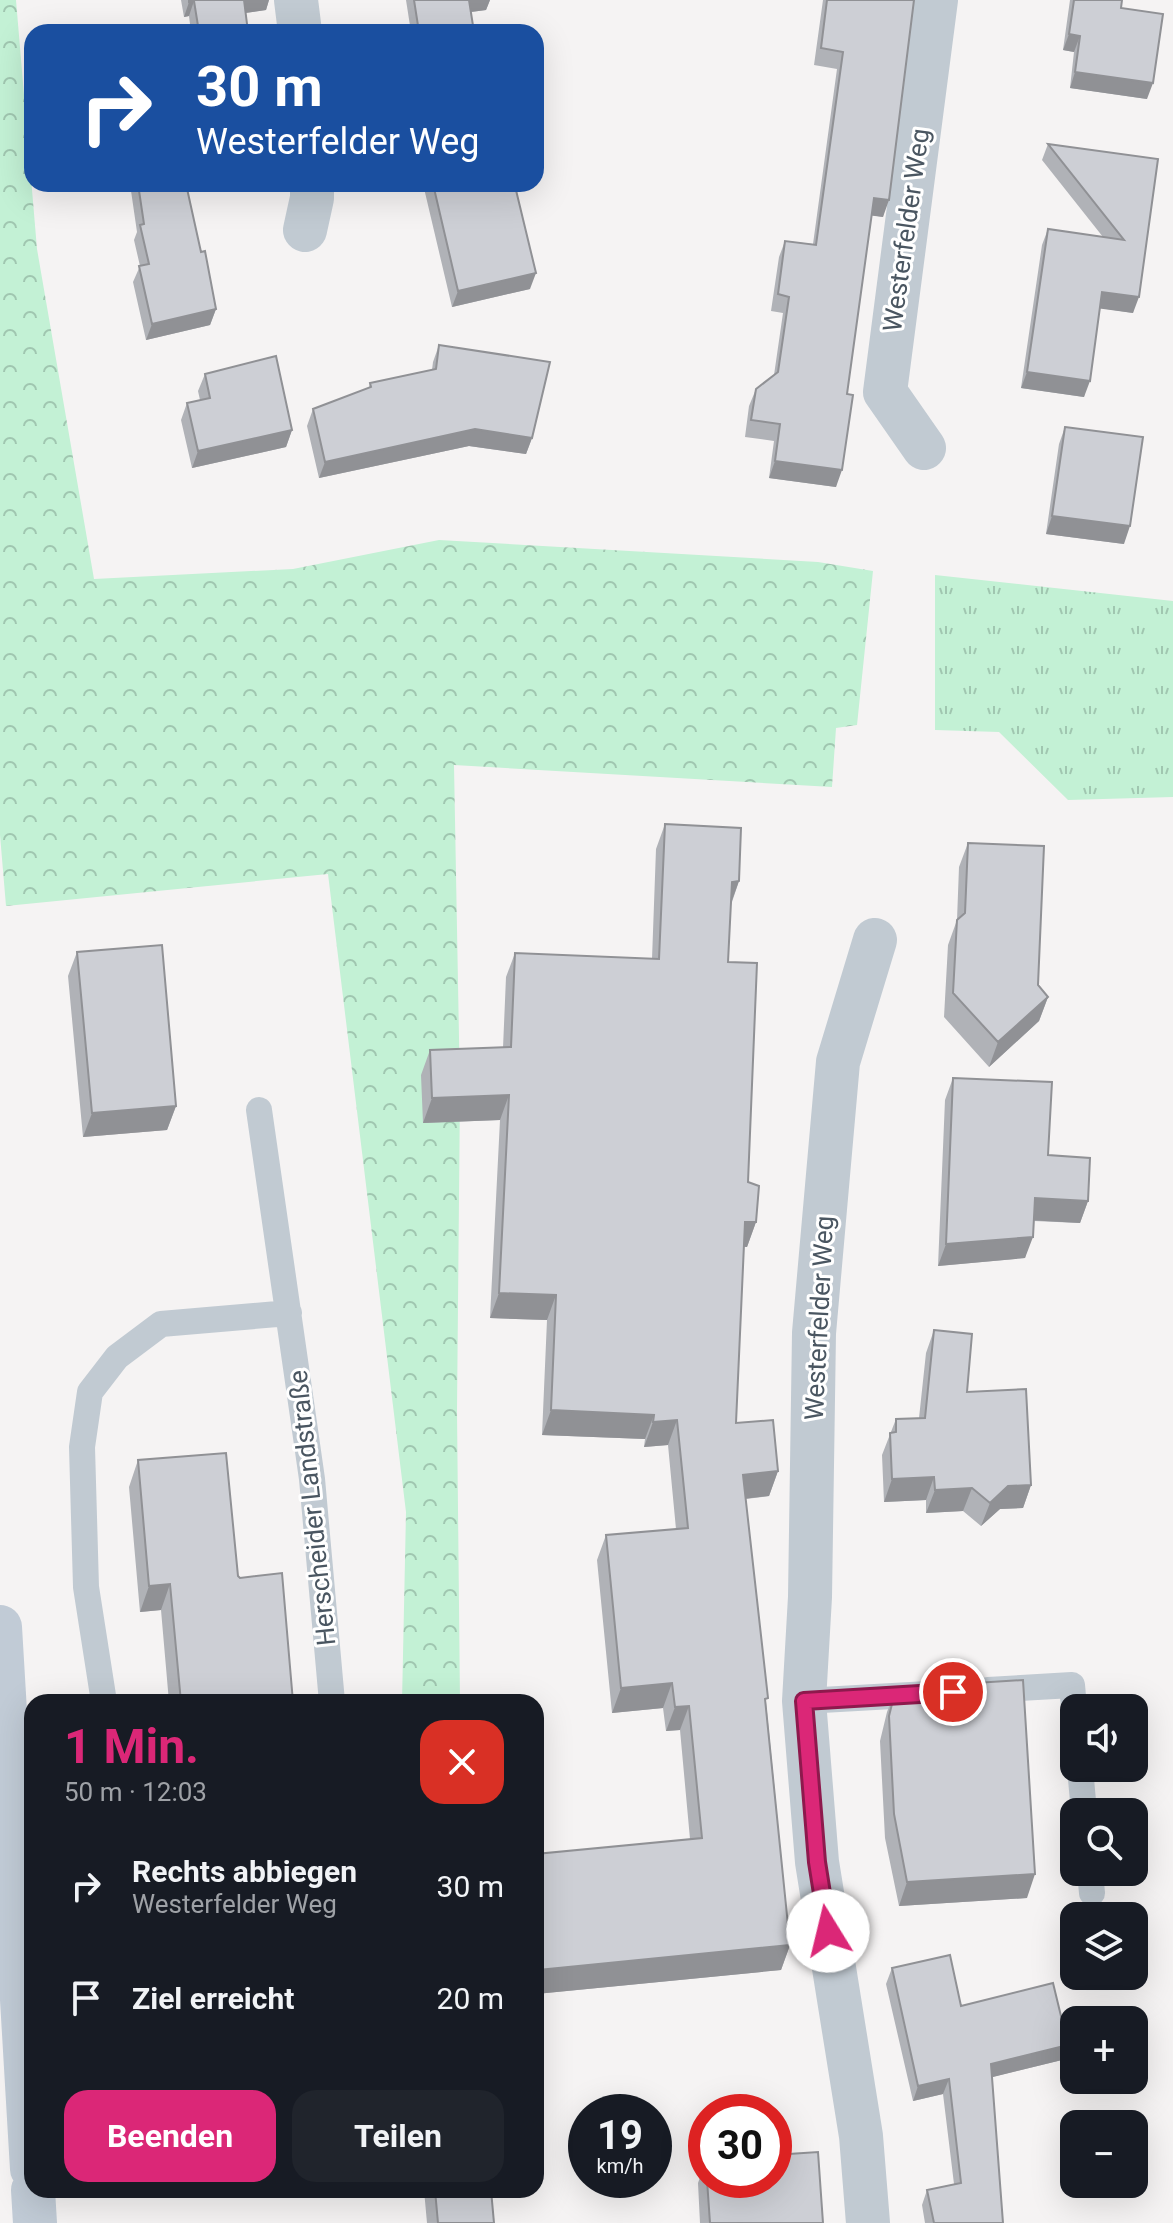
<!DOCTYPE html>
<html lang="de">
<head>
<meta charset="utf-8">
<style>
	:root { --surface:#171b24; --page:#20242c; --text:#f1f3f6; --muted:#9ea1a6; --accent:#db2777 }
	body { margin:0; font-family:Roboto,sans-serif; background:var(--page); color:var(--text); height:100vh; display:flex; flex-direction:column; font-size:30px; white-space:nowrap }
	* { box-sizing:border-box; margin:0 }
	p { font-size:26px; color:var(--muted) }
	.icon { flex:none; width:44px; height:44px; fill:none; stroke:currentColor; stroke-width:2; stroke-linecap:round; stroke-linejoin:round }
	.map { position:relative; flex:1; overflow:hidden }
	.details { position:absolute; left:24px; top:1694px; width:520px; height:504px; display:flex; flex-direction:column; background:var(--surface); border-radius:24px; box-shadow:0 8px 32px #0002 }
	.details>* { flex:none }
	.top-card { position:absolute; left:24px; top:24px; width:520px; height:168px; border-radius:24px; box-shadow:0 8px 32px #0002; background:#1a4fa0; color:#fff; overflow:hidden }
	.controls { position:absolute; left:1060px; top:1694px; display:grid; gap:16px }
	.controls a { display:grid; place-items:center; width:88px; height:88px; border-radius:16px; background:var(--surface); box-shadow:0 8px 32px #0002; font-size:40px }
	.speed { position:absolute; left:568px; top:2094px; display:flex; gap:16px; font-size:40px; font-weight:700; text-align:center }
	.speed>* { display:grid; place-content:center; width:104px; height:104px; border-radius:50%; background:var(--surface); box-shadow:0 8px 32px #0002; line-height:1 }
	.speed small { font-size:20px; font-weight:400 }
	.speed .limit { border:12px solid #d22; background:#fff; color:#111 }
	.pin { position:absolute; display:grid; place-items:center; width:68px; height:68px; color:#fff; margin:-34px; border:4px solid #fff; border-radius:50%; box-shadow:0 2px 8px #0007 }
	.me { position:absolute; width:88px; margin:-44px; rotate:351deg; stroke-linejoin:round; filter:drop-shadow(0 0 6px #0008) }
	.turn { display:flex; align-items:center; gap:28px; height:168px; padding:0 40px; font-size:36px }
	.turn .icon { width:104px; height:104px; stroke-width:2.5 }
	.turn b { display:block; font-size:56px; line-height:68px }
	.round { display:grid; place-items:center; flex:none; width:84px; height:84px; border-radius:24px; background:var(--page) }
	.head { display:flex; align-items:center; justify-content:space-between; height:136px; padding:0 40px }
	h1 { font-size:48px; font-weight:700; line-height:60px; color:var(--accent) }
	.cta { display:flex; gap:16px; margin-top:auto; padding:16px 40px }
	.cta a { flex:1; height:92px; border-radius:24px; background:var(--accent); color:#fff; font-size:32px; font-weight:700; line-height:92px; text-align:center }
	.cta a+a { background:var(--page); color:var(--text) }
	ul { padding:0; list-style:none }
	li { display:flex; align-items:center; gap:24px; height:112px; padding:0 40px }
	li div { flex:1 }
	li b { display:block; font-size:30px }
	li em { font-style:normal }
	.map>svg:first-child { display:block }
</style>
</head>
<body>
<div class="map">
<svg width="1173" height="2223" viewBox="0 0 1173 2223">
	<defs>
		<pattern id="grass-tufts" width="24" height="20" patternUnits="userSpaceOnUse" patternTransform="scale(2)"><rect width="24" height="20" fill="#c3f1d5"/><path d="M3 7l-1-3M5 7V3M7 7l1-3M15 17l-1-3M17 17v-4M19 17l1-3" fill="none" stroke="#a0c6b0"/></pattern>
		<pattern id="forest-crowns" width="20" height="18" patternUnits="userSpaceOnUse" patternTransform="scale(2)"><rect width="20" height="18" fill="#c3f1d5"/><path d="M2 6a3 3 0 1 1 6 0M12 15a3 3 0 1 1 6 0" fill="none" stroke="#a0c6b0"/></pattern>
	</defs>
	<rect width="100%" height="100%" fill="#f5f3f3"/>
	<path fill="url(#grass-tufts)" d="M935 575 1173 601V797L1068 800 999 732 935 730Z"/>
	<path fill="url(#forest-crowns)" d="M0 0H16L37 249 94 579 293 569 439 540 818 562 873 571 857 725 836 728 832 787 454 765 460 1092 457 1411 460 1702H402L406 1512 328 874 6 906 0 835Z"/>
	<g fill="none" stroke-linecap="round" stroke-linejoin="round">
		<path stroke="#c1cad2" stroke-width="26" d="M259 1110 312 1479 332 1702
			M988 1690 1072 1685 1074 1708
			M804 1701 928 1694
			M104 1702 86 1587 82 1447 90 1392 117 1357 161 1324 289 1313
			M1080 1768 1084 1812
			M1090 1872 1092 1893"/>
		<path stroke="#c1cad2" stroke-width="44" d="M296 0 300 32
			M305 230 312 198V184
			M924 448 885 392 936 0
			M868 2223 861 2136 817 1862 804 1701 810 1597 814 1333 838 1062 875 940"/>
		<path stroke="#c1cbd6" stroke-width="44" d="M0 1627 32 2169
			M33 2190 35 2223"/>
	</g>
	<path fill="#b0b2b7" d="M181 0H269L266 10 245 13 248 32H191L189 16 184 17Z
		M406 0H490L486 10 471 12 474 32H411Z
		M823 0H914L883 217 871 215 847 394 836 487 769 478 774 441 745 437 749 406 756 389 774 375 783 313 771 311 779 257 785 241 813 244 837 69 814 65Z
		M1070 0H1122L1121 8 1147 99 1070 88 1074 52 1063 50Z
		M1048 144 1158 159 1133 313 1100 308 1084 397 1021 388 1042 245 1048 229 1103 237 1042 160Z
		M130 184H186L201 252 216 309 210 325 146 340 133 282 140 266 134 240 137 232Z
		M423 184H505L530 289 452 307Z
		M439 345 532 438 526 454 469 446 319 478 307 426 313 409 369 388 370 383 432 370 433 362Z
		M205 374 292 430 286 447 192 468 181 420 187 403 200 400 198 391Z
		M1065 427 1124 544 1046 534 1059 444Z
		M665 824 739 881 731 905 728 962 748 1182 756 1222 747 1247H744L736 1423 778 1471 769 1496 746 1499 790 1945 781 1970 536 1994V1854L690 1839 680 1730 666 1731 663 1708 612 1713 597 1560 606 1535 676 1529 668 1445 644 1447 645 1439 542 1435 547 1320 490 1318 500 1120 423 1123 421 1075 430 1050 503 1048 506 977 515 953 652 959 656 849Z
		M968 843 1038 985 1048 997 1039 1021 989 1067 944 1017 948 945 957 920 959 867Z
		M77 952 176 1106 167 1130 83 1137 68 976Z
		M953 1078 1048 1155 1088 1201 1080 1223 1034 1221 1025 1258 938 1266 945 1100Z
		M934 1330 967 1392 1031 1485 1023 1508 1000 1509 981 1526 963 1511 926 1513V1500L884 1502 882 1455 896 1419 919 1418 926 1353Z
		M138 1460 238 1576 293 1702H169L161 1610 140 1612 129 1487Z
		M896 1688 1027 1898 899 1906 885 1838 880 1741 887 1712Z
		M892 1968 961 2006 1068 2045 1062 2060 992 2077 1003 2223H925L922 2205 927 2190 954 2184 943 2094 913 2101 886 1984Z
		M706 2160V2180H774L823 2223H700L698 2183Z
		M424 2190H491L494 2223H427Z"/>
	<path fill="#909195" d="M243 0H269L266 10 238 14Z
		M468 0H490L486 10 463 13Z
		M194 1 189 16 184 17 189 2Z
		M1069 34 1080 36 1074 52 1063 50Z
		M1075 72 1153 83 1147 99 1070 88Z
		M874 198 889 200 883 217 867 215Z
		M536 273 530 289 452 307 458 291Z
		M1102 292 1139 297 1133 313 1096 308Z
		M216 309 210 325 146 340 152 324Z
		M1027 372 1090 381 1084 397 1021 388Z
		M475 429 532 438 526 454 469 446 319 478 325 462Z
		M292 430 286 447 192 468 198 451Z
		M775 461 842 470 836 487 769 478Z
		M1052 516 1130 526 1124 544 1046 534Z
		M739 881 730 906 732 882Z
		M1048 997 1039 1021 989 1067 998 1042Z
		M509 1095 500 1120 423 1123 432 1098Z
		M176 1106 167 1130 83 1137 92 1113Z
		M1035 1198 1088 1201 1080 1223 1027 1220Z
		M745 1222H756L747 1247 736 1246Z
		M1033 1237 1025 1258 938 1266 946 1244Z
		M499 1293 556 1295 547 1320 490 1318Z
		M551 1410 654 1415 645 1439 542 1435Z
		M677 1420 668 1445 644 1447 653 1422Z
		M778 1471 769 1496 734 1500 743 1475Z
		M934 1477 926 1500 884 1502 892 1479Z
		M1031 1485 1023 1508 1000 1509 981 1526 990 1503 1008 1486Z
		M972 1488 963 1511 926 1513 935 1490Z
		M170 1584 161 1610 140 1612 149 1586Z
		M672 1683 663 1708 612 1713 621 1688Z
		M689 1706 680 1730 666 1731 675 1707Z
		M1035 1874 1027 1898 899 1906 907 1882Z
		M790 1945 781 1970 536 1994V1976L538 1970Z
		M1068 2045 1062 2060 985 2079 991 2064Z
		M949 2079 943 2094 913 2101 918 2086Z
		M213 2190H282L211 2197Z"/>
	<path fill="#cdcfd5" stroke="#909195" stroke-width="2" d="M189 0H244L248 32H199L194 1 189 2Z
		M414 0H469L474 32H419Z
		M827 0H914L889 200 874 198 847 394 853 395 842 470 775 461 780 424 751 420 756 389 778 372 789 297 778 294 785 241 816 245 843 52 821 48Z
		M1074 0H1122L1121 8 1163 14 1153 83 1075 72 1080 36 1069 34Z
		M1048 144 1158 159 1139 297 1102 292 1090 381 1027 372 1048 229 1124 240Z
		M138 184H186L201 252 205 251 216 309 152 324 139 266 149 264 140 225 144 224Z
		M433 184H505L506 188 515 186 536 273 458 291Z
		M439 345 550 362 532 438 475 429 325 462 313 409 371 387 370 383 436 369Z
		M276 356 292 430 198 451 187 403 210 398 205 374Z
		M1065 427 1143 437 1130 526 1052 516Z
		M665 824 741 828 739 881 732 882 728 962 757 963 748 1182 759 1186 756 1222H745L736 1423 773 1420 778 1471 743 1475 768 1698 765 1699 790 1945 538 1970 536 1932V1854L702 1838 689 1706 675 1707 672 1683 621 1688 606 1535 688 1528 677 1420 653 1422 654 1415 551 1410 556 1295 499 1293 509 1095 432 1098 430 1050 511 1047 515 953 659 959Z
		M968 843 1044 846 1038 985 1048 997 998 1042 953 993 957 920 965 913Z
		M162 945 176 1106 92 1113 77 952Z
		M953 1078 1052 1082 1048 1155 1090 1158 1088 1201 1035 1198 1033 1237 946 1244Z
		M934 1330 972 1334 967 1392 1026 1389 1031 1485 1008 1486 990 1503 972 1488 935 1490 934 1477 892 1479 890 1433 896 1432V1419L925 1418Z
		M226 1453 238 1576 240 1578 282 1573 293 1702H181L170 1584 149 1586 138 1460Z
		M1023 1680 1035 1874 907 1882 894 1814 889 1716 896 1688Z
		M950 1955 961 2006 1053 1983 1068 2045 991 2064 1003 2223H934L927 2190 961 2183 949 2079 918 2086 892 1968Z
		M818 2152 823 2223H710L707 2180H774V2155Z
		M435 2190H491L494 2223H438Z"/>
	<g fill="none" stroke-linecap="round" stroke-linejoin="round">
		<g stroke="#8e194d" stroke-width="20">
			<path id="route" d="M828 1931 817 1862 804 1701 953 1692"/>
		</g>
		<use href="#route" stroke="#db2777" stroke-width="14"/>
	</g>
	<g text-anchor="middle" stroke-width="6" stroke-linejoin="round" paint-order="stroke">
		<g font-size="26" fill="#4a5661" stroke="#fff">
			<text transform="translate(906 230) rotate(-82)" y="9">Westerfelder Weg</text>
			<text transform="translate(819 1318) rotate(-87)" y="9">Westerfelder Weg</text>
			<text transform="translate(312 1508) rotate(-96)" y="9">Herscheider Landstraße</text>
		</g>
	</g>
</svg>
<div class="controls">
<a><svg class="icon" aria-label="sound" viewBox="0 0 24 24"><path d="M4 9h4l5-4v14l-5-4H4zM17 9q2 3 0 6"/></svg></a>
<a><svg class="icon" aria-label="search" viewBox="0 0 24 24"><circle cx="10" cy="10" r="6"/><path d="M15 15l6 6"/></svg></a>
<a><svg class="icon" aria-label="layers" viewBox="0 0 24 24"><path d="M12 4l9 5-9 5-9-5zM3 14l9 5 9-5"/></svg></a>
<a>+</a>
<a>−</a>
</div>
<div class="speed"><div>19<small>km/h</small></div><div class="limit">30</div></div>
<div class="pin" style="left:953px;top:1692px;background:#d93025"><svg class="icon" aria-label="arrive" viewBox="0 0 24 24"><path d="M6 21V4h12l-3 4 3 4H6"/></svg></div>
<svg class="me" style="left:828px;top:1931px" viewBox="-20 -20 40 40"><circle r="19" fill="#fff"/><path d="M0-13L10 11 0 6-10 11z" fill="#db2777"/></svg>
<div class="top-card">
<div class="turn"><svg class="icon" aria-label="right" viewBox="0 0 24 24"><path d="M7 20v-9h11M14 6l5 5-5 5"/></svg><div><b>30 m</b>Westerfelder Weg</div></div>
</div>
<section class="details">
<div class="head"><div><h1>1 Min.</h1><p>50 m · 12:03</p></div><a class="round" style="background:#d93025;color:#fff"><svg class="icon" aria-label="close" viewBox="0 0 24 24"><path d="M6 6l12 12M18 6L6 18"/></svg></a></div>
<ul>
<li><svg class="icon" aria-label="right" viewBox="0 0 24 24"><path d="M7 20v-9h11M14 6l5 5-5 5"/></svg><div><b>Rechts abbiegen</b><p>Westerfelder Weg</p></div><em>30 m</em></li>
<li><svg class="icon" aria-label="arrive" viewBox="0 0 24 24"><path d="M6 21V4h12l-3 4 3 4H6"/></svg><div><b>Ziel erreicht</b></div><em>20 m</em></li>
</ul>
<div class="cta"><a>Beenden</a><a>Teilen</a></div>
</section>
</div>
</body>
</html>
